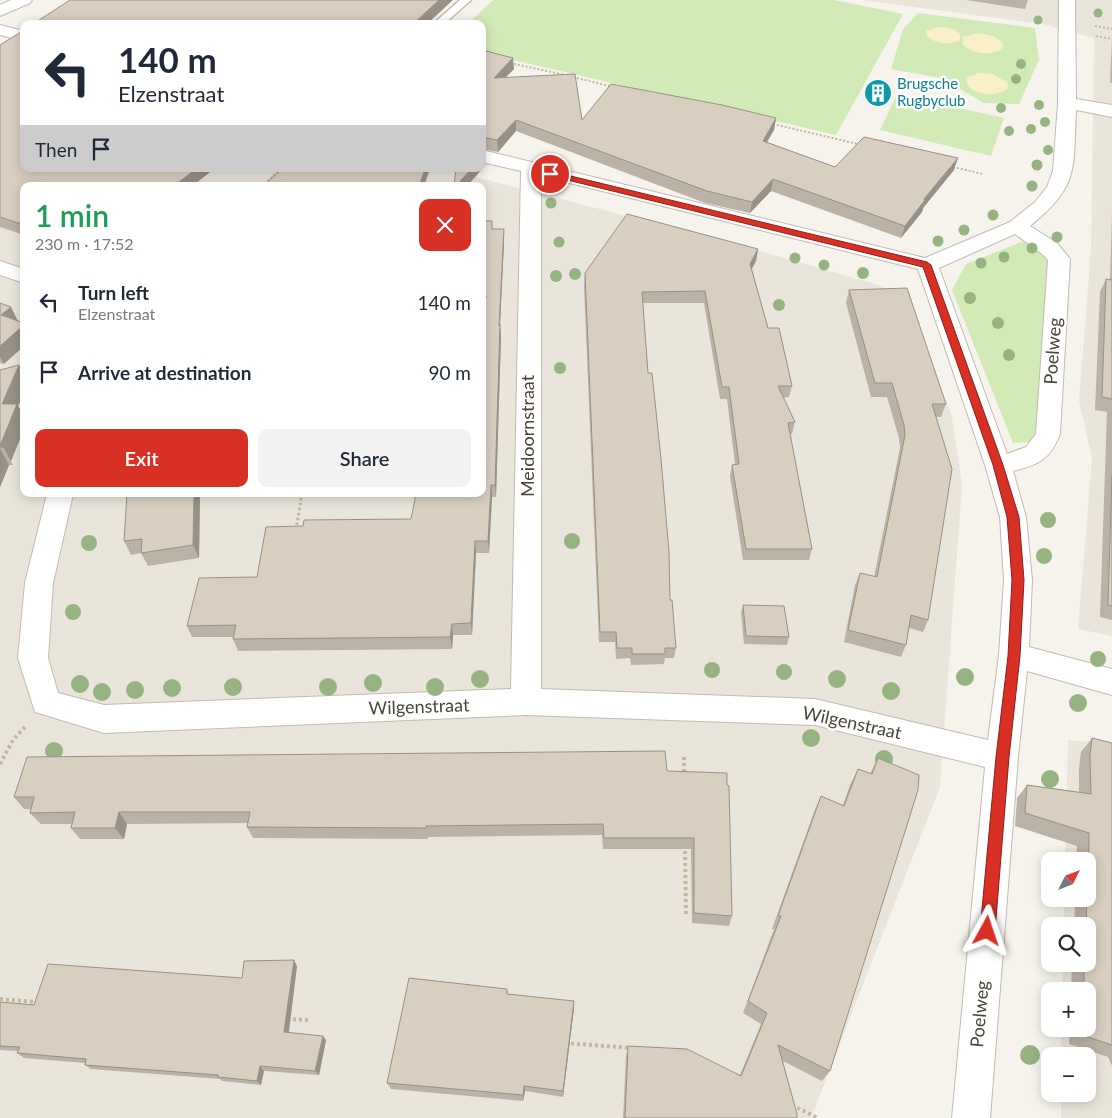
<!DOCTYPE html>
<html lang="en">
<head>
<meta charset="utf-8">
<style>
	:root { --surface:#fff; --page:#f2f2f3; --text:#1f2937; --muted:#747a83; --accent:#d93025 }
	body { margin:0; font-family:Lato,sans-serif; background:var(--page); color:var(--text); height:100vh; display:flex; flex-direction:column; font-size:19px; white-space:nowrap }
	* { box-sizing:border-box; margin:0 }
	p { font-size:16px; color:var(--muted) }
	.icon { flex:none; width:28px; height:28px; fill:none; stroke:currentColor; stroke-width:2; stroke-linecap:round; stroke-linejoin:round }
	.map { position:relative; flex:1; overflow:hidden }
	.side { position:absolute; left:20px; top:182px; width:466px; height:315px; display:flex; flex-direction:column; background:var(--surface); border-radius:10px; box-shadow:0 2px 12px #0003 }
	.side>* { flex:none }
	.banner { position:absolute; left:20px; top:20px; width:466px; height:152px; border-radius:10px; box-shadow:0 2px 12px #0003; background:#fff; color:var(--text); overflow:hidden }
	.needle { width:32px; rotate:48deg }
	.buttons { position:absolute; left:1041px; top:852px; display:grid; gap:10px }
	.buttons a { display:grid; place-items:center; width:55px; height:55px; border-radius:10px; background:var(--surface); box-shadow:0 2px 12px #0003; font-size:25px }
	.pin { position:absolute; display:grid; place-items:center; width:42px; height:42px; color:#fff; margin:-21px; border:2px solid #fff; border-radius:50%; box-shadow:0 1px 5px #0007 }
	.me { position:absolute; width:55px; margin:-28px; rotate:5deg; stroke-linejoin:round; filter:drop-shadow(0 0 4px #0008) }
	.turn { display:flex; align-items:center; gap:18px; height:105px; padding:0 15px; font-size:22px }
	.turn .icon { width:65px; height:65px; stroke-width:2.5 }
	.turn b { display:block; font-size:35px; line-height:42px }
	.then { display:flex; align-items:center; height:48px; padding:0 15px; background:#0003; gap:10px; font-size:19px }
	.round { display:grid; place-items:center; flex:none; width:52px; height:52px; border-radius:10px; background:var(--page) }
	.head { display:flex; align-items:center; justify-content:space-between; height:85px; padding:0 15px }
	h1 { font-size:30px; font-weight:600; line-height:38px; color:#1e9e55 }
	.action { display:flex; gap:10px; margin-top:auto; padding:10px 15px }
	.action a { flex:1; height:58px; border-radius:10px; background:var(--accent); color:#fff; font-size:20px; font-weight:600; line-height:58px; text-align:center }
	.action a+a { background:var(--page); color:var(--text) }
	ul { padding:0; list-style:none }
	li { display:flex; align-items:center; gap:15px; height:70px; padding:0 15px }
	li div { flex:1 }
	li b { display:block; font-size:19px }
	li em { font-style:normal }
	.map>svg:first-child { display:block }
</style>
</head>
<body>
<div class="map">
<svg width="1112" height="1118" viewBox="0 0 1112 1118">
	<rect width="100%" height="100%" fill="#f6f3ec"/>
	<path fill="#eae5da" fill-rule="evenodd" d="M861 0H1112V636L1078 629 1092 458 1079 401 1091 250 1094 38 1043 24Z
		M0 52 24 169H445L750 248 878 285 908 300 952 417 962 485 940 787 811 1118H0ZM24 186H482V494H24Z
		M1068 740 1112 744V1118H1061V1094H1088V1056H1061V1029H1088V991H1062L1063 964H1088V926H1064V899H1088V861H1065Z"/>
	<path fill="#d2eab5" d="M493 0H834L903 14 836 135 483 53 482 24H468Z
		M918 13 1035 28 1039 60 1019 104 984 103 941 78 891 69 903 29Z
		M897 94 1004 118 991 156 880 130Z
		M1021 242H1030L1050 261 1035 442 1013 443 952 290 966 264Z"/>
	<path fill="#f9efc9" d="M938 27C946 27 955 28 960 34V40C950 46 936 44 927 36L926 31Z
		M979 33 993 36 1002 42 1003 48C991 57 972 54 962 44L963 37Z
		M978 73 992 74 1007 82 1008 88C998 98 969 96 966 80L968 77Z"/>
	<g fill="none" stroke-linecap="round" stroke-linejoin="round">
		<g stroke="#c2bbae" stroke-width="3">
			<path id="lane" d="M460 0H471L444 24H433Z"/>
		</g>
		<g stroke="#c2bbae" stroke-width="2">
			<path id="street" d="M11 0H32L30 3 0 16V5Z
				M1059 0H1075L1076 99 1112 105V117L1076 110C1073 169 1080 186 1030 226L1057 243 1070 259 1060 434C1050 460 1038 465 1013 471L1026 517 1032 580 1029 647 1112 669V695L1027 671 1018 757 990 1118H952L985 767 815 725 526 715 104 733 35 712 18 658 25 583 47 494H73L53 583 48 658 58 693 104 705 511 689 521 171 482 162V150L925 258 1010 222 1035 202 1047 187 1053 171 1058 103ZM541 176 918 269 985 465 1000 517 1004 580 999 655 988 740 815 699 541 689ZM1015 234 1041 253 1048 260 1036 434 1026 447 1007 454 939 268Z
				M0 25 24 31V41L0 35Z
				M0 261 24 269V283L0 275Z"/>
		</g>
		<path stroke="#c4b79f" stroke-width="2" stroke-dasharray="2 2" stroke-linecap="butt" d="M1095 26 1112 29
			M1096 36 1112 39
			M510 63 565 75
			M573 77 613 87
			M773 124 862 145
			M953 167 983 174
			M261 186 281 169"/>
		<path stroke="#c4b79f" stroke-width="3" stroke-dasharray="2.5 2.5" stroke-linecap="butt" d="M296 530 302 494"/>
		<path stroke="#c4b79f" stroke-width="4" stroke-dasharray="3 3" stroke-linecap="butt" d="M684 757V774
			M0 764 13 740 25 727
			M685 845 686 917
			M0 999 37 1002
			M287 1019 308 1020
			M565 1043 631 1048
			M792 1105 818 1118"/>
		<use href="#lane" fill="#fff" fill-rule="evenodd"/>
		<use href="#street" fill="#fff" fill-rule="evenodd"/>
	</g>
	<g fill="#97b381">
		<circle cx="1098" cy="13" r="4.5"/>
		<circle cx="1038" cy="20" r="4.5"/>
		<circle cx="1021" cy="64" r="5"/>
		<circle cx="1016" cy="79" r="5"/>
		<circle cx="1039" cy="105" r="5"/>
		<circle cx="1001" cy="108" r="5"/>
		<circle cx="1045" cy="122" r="5"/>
		<circle cx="1031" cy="129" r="5"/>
		<circle cx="1009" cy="131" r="5"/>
		<circle cx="1048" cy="150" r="5"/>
		<circle cx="550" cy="159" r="5.5"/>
		<circle cx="1037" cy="165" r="5.5"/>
		<circle cx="1032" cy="186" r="5.5"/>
		<circle cx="551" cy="203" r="5.5"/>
		<circle cx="993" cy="215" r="5.5"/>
		<circle cx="964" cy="230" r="5.5"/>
		<circle cx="1057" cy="237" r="5.5"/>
		<circle cx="938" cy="241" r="5.5"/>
		<circle cx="559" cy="242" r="5.5"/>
		<circle cx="1032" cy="248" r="5.5"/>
		<circle cx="1004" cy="257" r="5.5"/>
		<circle cx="795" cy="258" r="5.5"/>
		<circle cx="981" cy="263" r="5.5"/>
		<circle cx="824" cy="265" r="5.5"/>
		<circle cx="863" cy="273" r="6"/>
		<circle cx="575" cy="274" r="6"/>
		<circle cx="556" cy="276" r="6"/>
		<circle cx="970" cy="298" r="6"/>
		<circle cx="779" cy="305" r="6"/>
		<circle cx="998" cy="323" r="6"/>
		<circle cx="1009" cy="355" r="6"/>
		<circle cx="560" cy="368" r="6"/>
		<circle cx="1048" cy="520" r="8"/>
		<circle cx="572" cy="541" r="8"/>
		<circle cx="89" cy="543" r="8"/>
		<circle cx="1044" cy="556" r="8"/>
		<circle cx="73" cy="612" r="8"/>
		<circle cx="1098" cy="659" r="8"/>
		<circle cx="712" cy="670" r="8"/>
		<circle cx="784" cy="672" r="8"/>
		<circle cx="965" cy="677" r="9"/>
		<circle cx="480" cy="679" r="9"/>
		<circle cx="837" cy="679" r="9"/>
		<circle cx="373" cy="683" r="9"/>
		<circle cx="80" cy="684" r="9"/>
		<circle cx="233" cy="687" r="9"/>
		<circle cx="328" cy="687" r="9"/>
		<circle cx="435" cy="687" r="9"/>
		<circle cx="172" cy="688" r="9"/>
		<circle cx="135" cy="690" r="9"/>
		<circle cx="891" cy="691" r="9"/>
		<circle cx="102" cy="692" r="9"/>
		<circle cx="1078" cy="703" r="9"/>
		<circle cx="811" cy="738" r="9"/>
		<circle cx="54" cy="751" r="9"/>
		<circle cx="884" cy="759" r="9"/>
		<circle cx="1050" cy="779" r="9"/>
		<circle cx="1030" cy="1055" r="10"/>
	</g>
	<path fill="#bab2a6" d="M966 0H1028L1025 9Z
		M1112 39V83H1110Z
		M0 45 214 169 192 186H24V235L0 227Z
		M482 50 514 69 506 77 582 120 776 118 774 130 767 142 835 167 954 170 923 208 922 212 901 238 771 191 750 213 705 203 516 131 498 152 482 149Z
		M1112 214V620L1100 617 1107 412 1095 410 1100 292 1106 279 1110 280Z
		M482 221H492V229L504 242 500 325 501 336 496 497H492L489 553H476L472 635H453L452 649 238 651 233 639 234 637H192L187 626 257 577 303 526 411 519 482 494Z
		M758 249 756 261 752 269 768 328 792 386 789 397 783 398 795 422 792 434H790L812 549 809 560H743L730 476 732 465 735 464 727 399H720L704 303H643L648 373 670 600 676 648 674 658H665L664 664 631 665 630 658 616 659 615 642H599L584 285 585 273Z
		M849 290 946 404 941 417H936L928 620 923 632 909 628 906 645 901 657 844 642 855 585 860 573 874 577 900 448 899 438 887 397H871L846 303Z
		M0 303 18 321 4 364 0 363Z
		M19 365 24 375V393L18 406 24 416V429L11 461 13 465H9L0 487V370Z
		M127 494H200L199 558 148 566 141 553 131 555 124 541Z
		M743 605 789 637 787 645 744 644 741 613Z
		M1092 738 1112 743V1066L1108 1057 1069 1044 1070 1029H1088V991H1071L1072 964H1088V926H1074L1075 899H1088V861H1076L1077 846 1015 826 1017 798 1027 785 1079 792V769L1081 752Z
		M878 758 830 1071 822 1081 783 1061 797 1118H623L626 1056 628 1046 740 1075 761 1024 743 1013 774 929H772L814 812 821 796 843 805 850 785 858 769 870 774Z
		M667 771 732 916 729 926 692 923 691 849H603L602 835 428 837V839L253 838 247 827 248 823 127 824 124 839H80L71 828 72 824H41L30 813 32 809H24L14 797Z
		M297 966 289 1033 326 1040 319 1075 264 1071 261 1085 222 1081 220 1079 91 1069 85 1065V1063L24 1058 17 1053 18 1051 0 1050V1002L34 1005 242 978Z
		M507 989 508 994 574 1008 563 1097 525 1091 523 1101 391 1089 387 1083Z"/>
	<path fill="#979187" d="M439 0H453L427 24H413Z
		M513 58 514 69 494 89V78Z
		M776 118 774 130 761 152 763 141Z
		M516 120V131L498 152 497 140Z
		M486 153V165L467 186H456L471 169H482V156Z
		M958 158 954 170 923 208 922 212 901 238 905 226 924 199Z
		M196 169H214L192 186H174Z
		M425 169H430L424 186H419Z
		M773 179 771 191 750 213 752 202Z
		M504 229V242L500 325 501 336 496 497 495 485 499 326Z
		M758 249 756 261 748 275 750 264Z
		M11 307 18 321 1 315Z
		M24 325V346L4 364 0 357V346Z
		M19 365 24 375V393L18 406 24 416V429L11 461 3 447 0 446 2 404Z
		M0 448 9 465 0 487Z
		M491 485 492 497 489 553 488 541Z
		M194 494H200L199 558 193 545Z
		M475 541 476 553 472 635 471 623Z
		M452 624 453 635 452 649 450 637Z
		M119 812 127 824 124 839 115 828Z
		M294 960 297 966 288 1037 284 1032Z
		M574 1001V1008L563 1097V1091Z
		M323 1036 326 1040 319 1075 315 1071Z
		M260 1066 264 1071 261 1085 257 1081Z
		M524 1086 525 1091 523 1101V1095Z"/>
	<path fill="#d8cfc1" stroke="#979187" d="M70 0H439L413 24H33Z
		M24 30V169H196L174 186H24V225L0 217V45Z
		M482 50 513 58 494 78 575 74 582 120 611 84 722 105 776 118 763 141 835 167 864 137 958 158 924 199 925 200 905 226 773 179 752 202 707 191 516 120 497 140 482 137Z
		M282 169H425L419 186H263Z
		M456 169H471L456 186H454Z
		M627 214 758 249 750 264 768 328H779L792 386H778L795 422 788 423 812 549H746L732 465 739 464 729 387H722L705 291 642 292 648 373H652L661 459 669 552 670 600H672L676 648H665V654H632V648H617L616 632H600L585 273Z
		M482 221H492V229H504L499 326 500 324 495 485H491L488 541H475L471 623 452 624 450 637 233 639 236 625 187 626 199 578 257 577 266 527 303 526 304 520 411 519 416 494H482V299L487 297H482Z
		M1106 279 1112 280V399L1102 397Z
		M907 288 946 404H932L952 469 928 620 911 615 906 645 848 630 860 573 877 577 905 435 904 425 892 383H875L849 290Z
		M0 303 11 307 1 315 24 323V325L0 346Z
		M19 365 2 404H17L0 446 3 447H0V370Z
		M1112 475V606L1108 605Z
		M127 494H194L193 545 141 553 142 539 124 541Z
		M743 605 784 606 789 637 746 636Z
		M1092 738 1112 743V1045L1082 1035V1029H1088V991H1084V964H1088V926H1086L1087 899H1088L1089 833 1025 813 1027 785 1091 794 1090 756Z
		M665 751 667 771 727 773V785L729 786 732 916 694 913V838H604L603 824 426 826V828L247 827 250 812H119L115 828H71L75 812 30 813 34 797H14L27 757Z
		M878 758 919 775 918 790 830 1071 778 1045 797 1114V1118H625L628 1046 687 1049 741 1076 767 1013 748 1001 781 916H778L821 796 844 806 858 769 872 774Z
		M294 960 284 1032 323 1036 315 1071 260 1066 257 1081 218 1077V1075L85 1065 86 1059 17 1053 20 1047 0 1046V1002L34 1005 48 964 242 978 244 961Z
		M409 978 507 989V994L574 1001 563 1091 524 1086 523 1095 387 1083Z"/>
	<path fill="#d93025" stroke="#8d1f18" d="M550 171 927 262 931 265 1003 465 1019 517 1024 580 1020 656 1009 757 995 931 992 936 987 938 982 936 980 931 996 757 1008 656 1012 580 1007 517 993 465 923 267 547 175 546 174Z"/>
	<defs>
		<g id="building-disc" transform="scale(1.4375)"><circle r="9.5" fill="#0f9aa8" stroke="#fff"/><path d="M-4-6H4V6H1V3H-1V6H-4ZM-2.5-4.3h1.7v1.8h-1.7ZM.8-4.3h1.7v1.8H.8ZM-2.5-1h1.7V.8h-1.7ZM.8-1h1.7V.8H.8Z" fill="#fff"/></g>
	</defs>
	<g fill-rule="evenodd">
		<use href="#building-disc" x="878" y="93"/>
	</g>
	<g text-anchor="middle" stroke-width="5" stroke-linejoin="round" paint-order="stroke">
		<g font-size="15" fill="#0d838f" stroke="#fff" text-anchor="start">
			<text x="897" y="89">Brugsche<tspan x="897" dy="17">Rugbyclub</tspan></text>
		</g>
		<g font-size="18" fill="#4b4439" stroke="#fff">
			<text transform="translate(1053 351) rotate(-86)" y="6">Poelweg</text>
			<text transform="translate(528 436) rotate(-90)" y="6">Meidoornstraat</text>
			<text transform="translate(419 707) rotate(-2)" y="6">Wilgenstraat</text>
			<text transform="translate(852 723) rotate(12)" y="6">Wilgenstraat</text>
			<text transform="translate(980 1014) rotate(-85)" y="6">Poelweg</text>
		</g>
	</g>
</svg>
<div class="buttons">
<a><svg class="needle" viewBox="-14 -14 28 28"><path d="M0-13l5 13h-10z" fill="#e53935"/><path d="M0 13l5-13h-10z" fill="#747a83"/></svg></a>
<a><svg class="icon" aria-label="search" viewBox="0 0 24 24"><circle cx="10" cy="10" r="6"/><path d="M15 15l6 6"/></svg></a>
<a>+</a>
<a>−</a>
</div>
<div class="pin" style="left:550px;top:174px;background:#d93025"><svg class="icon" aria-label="arrive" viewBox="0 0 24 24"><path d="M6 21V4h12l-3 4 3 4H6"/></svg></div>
<svg class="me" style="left:987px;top:931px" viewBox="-20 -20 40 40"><path d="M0-17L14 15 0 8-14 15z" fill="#d93025" stroke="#fff" stroke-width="4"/></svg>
<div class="banner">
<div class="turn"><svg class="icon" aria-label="left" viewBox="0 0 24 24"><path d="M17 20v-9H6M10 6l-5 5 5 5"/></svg><div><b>140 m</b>Elzenstraat</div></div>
<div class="then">Then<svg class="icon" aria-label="arrive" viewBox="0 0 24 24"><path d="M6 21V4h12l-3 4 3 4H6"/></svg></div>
</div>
<section class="side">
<div class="head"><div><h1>1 min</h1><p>230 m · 17:52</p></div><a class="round" style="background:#d93025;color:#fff"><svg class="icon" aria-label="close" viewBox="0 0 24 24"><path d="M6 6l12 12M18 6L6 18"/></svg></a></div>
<ul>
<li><svg class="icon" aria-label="left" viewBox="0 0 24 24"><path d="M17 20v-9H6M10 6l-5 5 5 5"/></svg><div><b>Turn left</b><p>Elzenstraat</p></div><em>140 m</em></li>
<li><svg class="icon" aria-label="arrive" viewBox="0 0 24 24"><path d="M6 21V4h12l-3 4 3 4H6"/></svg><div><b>Arrive at destination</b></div><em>90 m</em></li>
</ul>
<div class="action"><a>Exit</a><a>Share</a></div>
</section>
</div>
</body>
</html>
